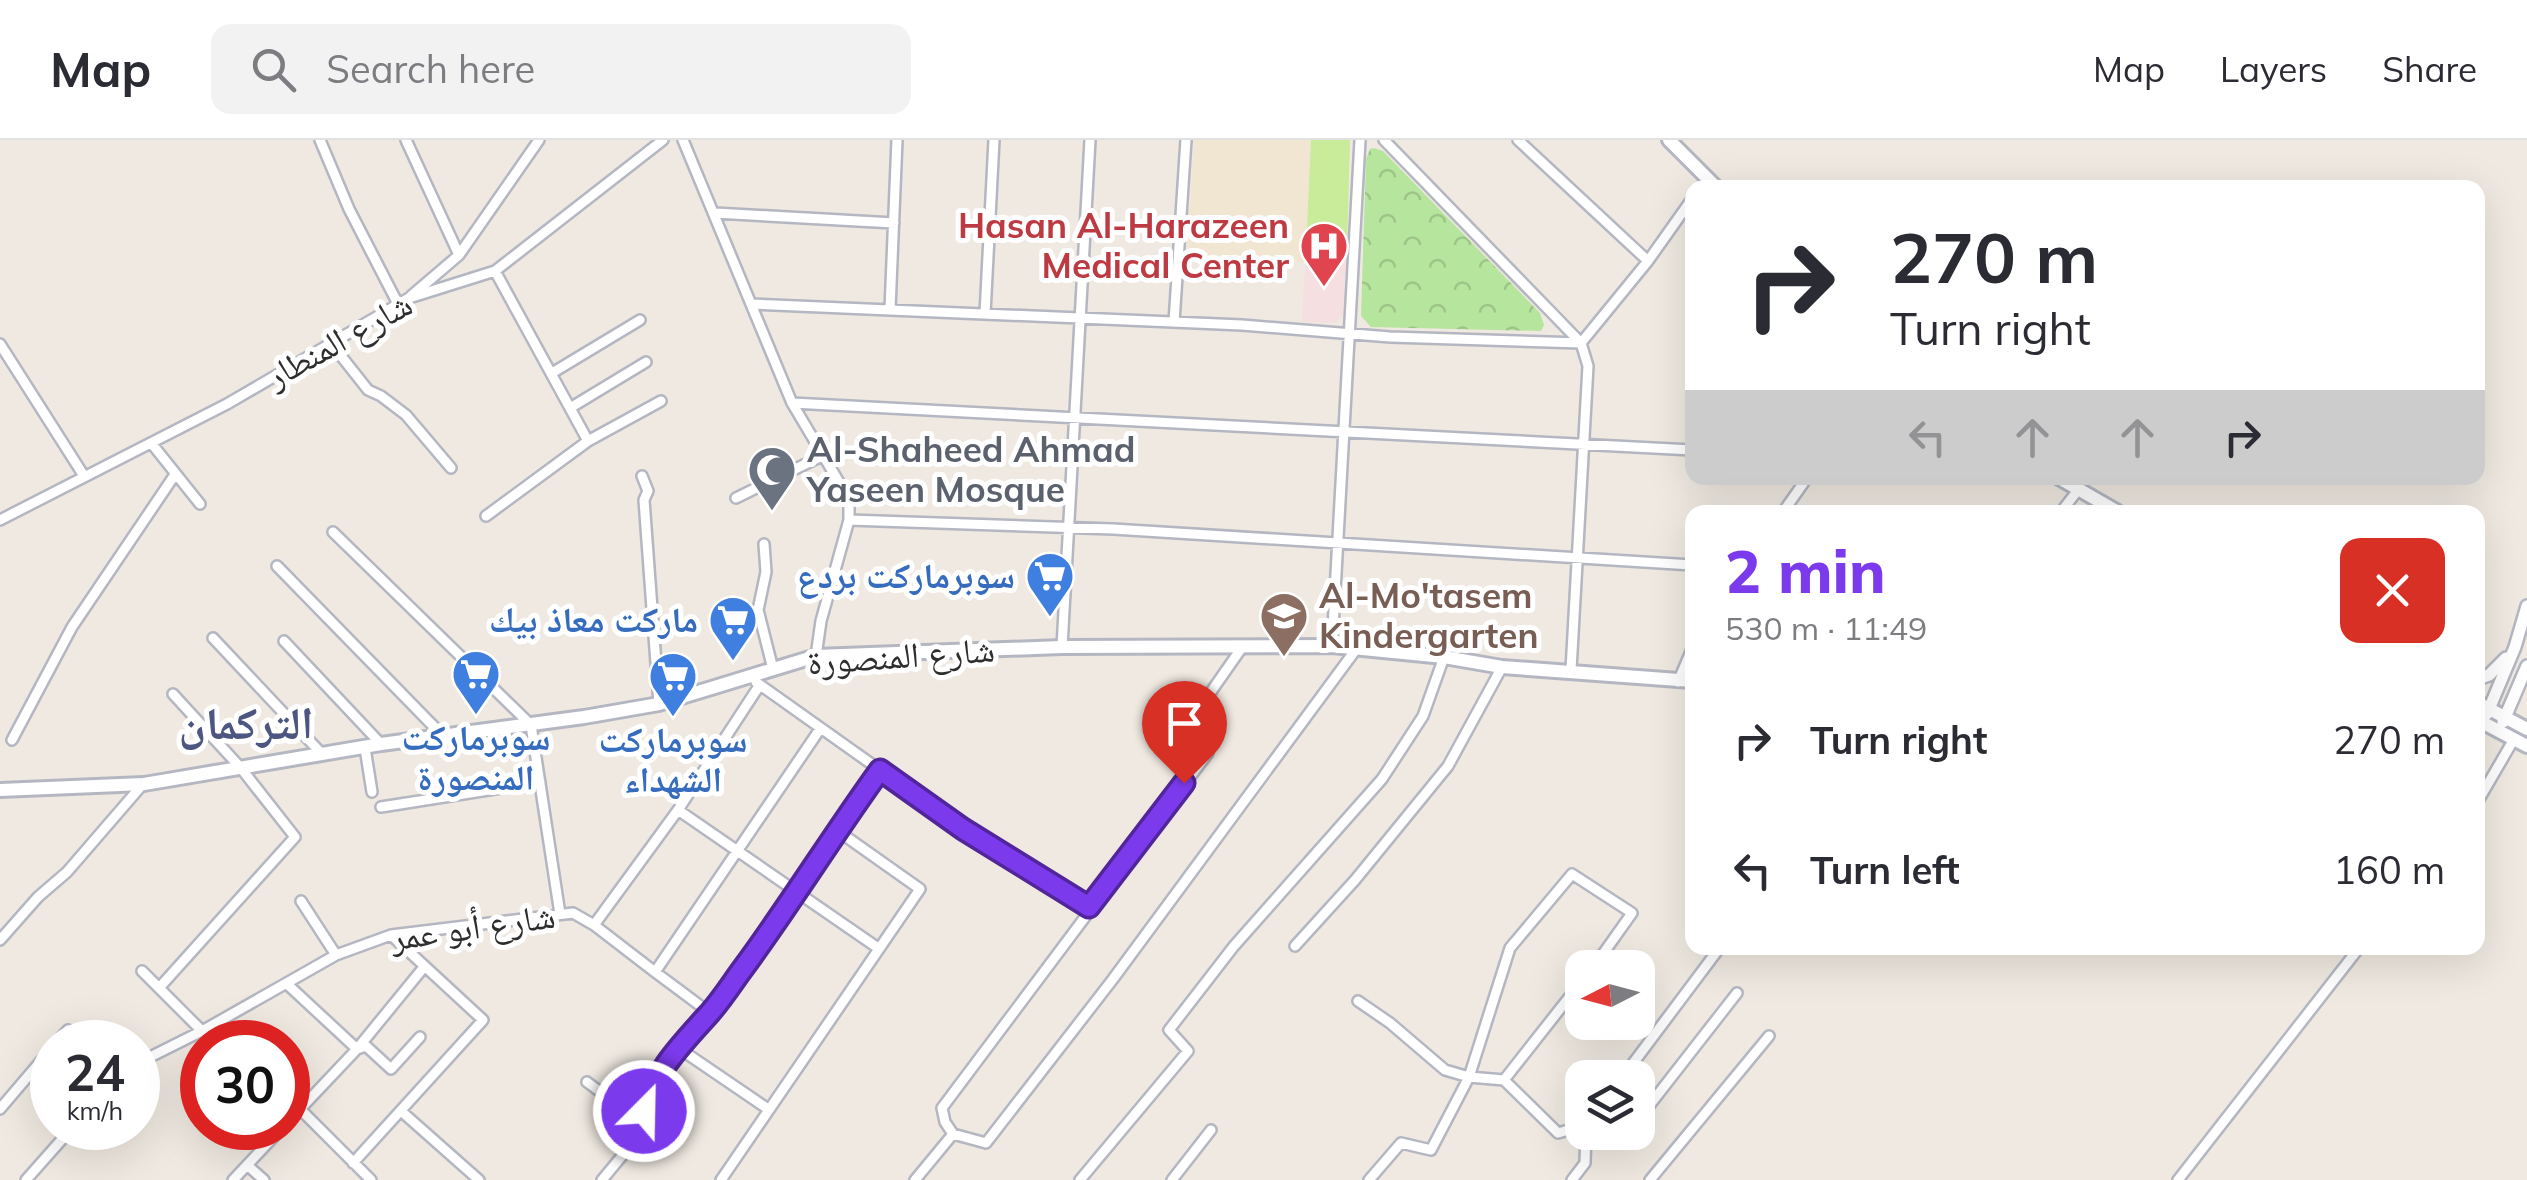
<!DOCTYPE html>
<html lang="en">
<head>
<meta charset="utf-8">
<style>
	:root { --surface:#fff; --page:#f2f2f3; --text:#2b2b33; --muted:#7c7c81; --line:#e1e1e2; --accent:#7c3aed }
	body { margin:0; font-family:Mulish,"Noto Naskh Arabic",sans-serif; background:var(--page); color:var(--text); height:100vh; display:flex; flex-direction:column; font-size:38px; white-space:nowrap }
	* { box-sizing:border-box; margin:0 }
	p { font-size:32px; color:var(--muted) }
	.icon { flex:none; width:55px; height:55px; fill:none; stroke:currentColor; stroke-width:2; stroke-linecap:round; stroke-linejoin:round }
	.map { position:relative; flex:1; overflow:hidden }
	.details { position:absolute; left:1685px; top:365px; width:800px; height:450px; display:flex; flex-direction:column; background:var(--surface); border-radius:20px; box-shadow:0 10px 40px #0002 }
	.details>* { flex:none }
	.guide { position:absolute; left:1685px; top:40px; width:800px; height:305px; border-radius:20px; box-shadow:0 10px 40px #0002; background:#fff; color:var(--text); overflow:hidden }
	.needle { width:65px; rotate:264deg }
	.controls { position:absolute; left:1565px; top:810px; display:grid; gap:20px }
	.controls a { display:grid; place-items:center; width:90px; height:90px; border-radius:20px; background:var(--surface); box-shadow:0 10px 40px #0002; font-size:50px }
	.speed { position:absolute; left:30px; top:880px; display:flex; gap:20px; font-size:50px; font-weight:700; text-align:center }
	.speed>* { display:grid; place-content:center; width:130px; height:130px; border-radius:50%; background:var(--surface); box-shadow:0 10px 40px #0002; line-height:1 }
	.speed small { font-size:25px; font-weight:400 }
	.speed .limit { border:15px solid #d22; background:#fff; color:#111 }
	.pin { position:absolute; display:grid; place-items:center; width:85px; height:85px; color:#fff; margin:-102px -42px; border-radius:50% 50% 50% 0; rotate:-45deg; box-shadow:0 0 10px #0007 }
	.pin .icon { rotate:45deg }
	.me { position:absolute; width:110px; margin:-55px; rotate:23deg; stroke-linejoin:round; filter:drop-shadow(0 0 8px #0008) }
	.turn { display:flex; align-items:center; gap:35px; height:210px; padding:0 40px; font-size:45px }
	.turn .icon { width:130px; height:130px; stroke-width:2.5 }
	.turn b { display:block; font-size:70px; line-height:85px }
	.lanes { display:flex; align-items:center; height:95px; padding:0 40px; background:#0003; justify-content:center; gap:50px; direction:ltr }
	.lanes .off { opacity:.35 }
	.round { display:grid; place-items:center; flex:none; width:105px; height:105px; border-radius:20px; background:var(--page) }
	.summary { display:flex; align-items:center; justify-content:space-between; height:170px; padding:0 40px }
	h1 { font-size:60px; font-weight:800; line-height:75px; color:var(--accent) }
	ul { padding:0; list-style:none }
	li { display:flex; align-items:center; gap:30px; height:130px; padding:0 40px }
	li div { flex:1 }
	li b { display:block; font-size:38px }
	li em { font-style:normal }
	header { display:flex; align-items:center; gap:60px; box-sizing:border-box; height:140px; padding:0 50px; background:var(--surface); border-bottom:2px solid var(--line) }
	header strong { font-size:48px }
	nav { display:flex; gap:55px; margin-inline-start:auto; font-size:35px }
	.search { width:700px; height:90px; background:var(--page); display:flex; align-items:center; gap:25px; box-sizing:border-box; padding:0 35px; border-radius:20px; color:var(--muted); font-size:38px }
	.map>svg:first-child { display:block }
</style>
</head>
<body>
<header>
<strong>Map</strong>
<div class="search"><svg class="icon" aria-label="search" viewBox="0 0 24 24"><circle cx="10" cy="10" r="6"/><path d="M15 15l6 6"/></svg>Search here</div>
<nav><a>Map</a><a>Layers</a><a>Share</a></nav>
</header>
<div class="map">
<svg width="2527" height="1040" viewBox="0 0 2527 1040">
	<defs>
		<pattern id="park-crowns" width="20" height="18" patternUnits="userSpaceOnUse" patternTransform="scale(2.5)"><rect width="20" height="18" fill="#b6e59e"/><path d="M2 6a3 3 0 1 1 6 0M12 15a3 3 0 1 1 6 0" fill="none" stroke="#9dc588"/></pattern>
	</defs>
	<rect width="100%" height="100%" fill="#efe9e1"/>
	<path fill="#f0e6d1" d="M1194 0H1311L1305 122 1187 116Z"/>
	<path fill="#f5dfe0" d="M1306 108 1347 109 1343 176 1334 183 1302 182Z"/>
	<path fill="url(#park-crowns)" d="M1374 8 1383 11 1540 173 1544 185 1541 191 1371 187 1361 176 1366 19 1370 9Z"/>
	<path fill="#c9ec9a" d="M1311 0H1350L1347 109 1306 108Z"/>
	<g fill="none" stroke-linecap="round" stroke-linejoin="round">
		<g stroke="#b4b7c1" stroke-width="14">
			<path id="minor" d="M320 0 349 69 398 164
				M406 0 459 115
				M683 0 792 263 849 359V380L821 481 816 516
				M1384 0 1581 203 1588 226 1571 530
				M1518 0 1648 121
				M715 73 894 83
				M411 156 459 115 539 0
				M752 164 1242 185 1390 197 1581 203
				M890 169 897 0
				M985 174 994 0
				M1174 182 1186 0
				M330 202 368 250 381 256 406 275 451 328
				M1581 203 1648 121 1692 59
				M0 204 84 336
				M552 233 640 180
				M792 263 1692 310
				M570 268 646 222
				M588 301 661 261
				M152 304 200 364
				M642 336 648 351 644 360 659 564
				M736 358 822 316
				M1783 372 1807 338
				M2061 372 2078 350
				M486 376 588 301 495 131
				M0 380 227 264 409 158 495 131 663 0
				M849 380 1113 389 1692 425
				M333 392 531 585 560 774
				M764 404 766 432 758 470 773 529
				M277 426 444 597
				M213 498 322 614
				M284 501 381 604
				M1332 506 1360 0
				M1062 507 1090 0
				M756 542 963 689 1089 767
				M1678 542 1692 509
				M759 546 678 670 594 785 655 832 820 589
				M12 600 72 487 174 336
				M365 608 372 652
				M2478 661 2514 599
				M381 667 540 642
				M678 670 878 808
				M301 761 336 815
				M0 800 38 757 67 732 143 644
				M1295 806 1355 740 1448 626 1502 527
				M142 831 202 891
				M655 832 710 873
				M287 844 357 909 366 906 391 929 420 897
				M159 848 295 697 240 627 173 554
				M1358 861 1390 883 1445 930 1469 937 1504 940 1558 993 1582 986
				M57 902 68 890 85 902
				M677 907 768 969
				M138 923 202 891 336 815 391 795 573 773 594 785
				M1622 938 1718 810
				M1504 940 1582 841
				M587 942 642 983 636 999 602 1040
				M0 969 52 908
				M300 969 371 1040
				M401 971 479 1040
				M1638 980 1737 853
				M288 982 357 909 424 827
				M642 983C649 936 678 906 710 873L880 630
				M1623 992H1628
				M953 994 945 982 942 968 1208 613 1207 588 1199 569 1243 506
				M353 1023 483 880 391 795
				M247 1025 264 1040
				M26 1040 72 988
				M233 1040 282 988
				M721 1040 920 749 838 691
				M915 1040 953 994 986 1003 1113 839 1357 508
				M1080 1040 1188 911 1169 890 1234 806 1382 639 1423 576 1444 517
				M1172 1040 1211 990
				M1369 1040 1401 1003 1431 1010 1469 937 1510 808 1572 734 1632 773 1593 828
				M1572 1040 1585 1023 1586 992
				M1650 1040 1769 896
				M2178 1040 2359 808"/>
		</g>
		<g stroke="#b4b7c1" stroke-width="16">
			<path id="tertiary" d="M2478 539 2489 535 2506 518
				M2487 574 2515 507 2527 466
				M2503 582 2527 526"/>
		</g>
		<g stroke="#b4b7c1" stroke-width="18">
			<path id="secondary" d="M1669 0 1717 48
				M2059 338 2118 372
				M2478 563 2527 589
				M2478 580 2527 606
				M0 650 144 644 381 604 584 577 659 564 816 516 1062 507 1332 506 1444 517 1502 527 1692 541"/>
		</g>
		<use href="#minor" stroke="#fff" stroke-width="9"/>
		<use href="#tertiary" stroke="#fff" stroke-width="11"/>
		<use href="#secondary" stroke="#fff" stroke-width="12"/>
	</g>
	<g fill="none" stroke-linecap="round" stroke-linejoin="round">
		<g stroke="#51269a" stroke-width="25">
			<path id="route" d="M644 971C656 930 679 907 707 876 721 861 732 843 744 827 791 763 833 695 880 630L963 689 1089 767 1184 643"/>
		</g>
		<use href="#route" stroke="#7c3aed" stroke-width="18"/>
	</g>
	<defs>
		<g id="hospital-pin" transform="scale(2.5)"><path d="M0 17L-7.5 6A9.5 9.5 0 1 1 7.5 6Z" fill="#e0444e" stroke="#fff"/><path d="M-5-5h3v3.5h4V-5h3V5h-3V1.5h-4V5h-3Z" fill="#fff"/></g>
		<g id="mosque-pin" transform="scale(2.5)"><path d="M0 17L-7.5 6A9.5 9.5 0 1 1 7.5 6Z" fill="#6b7280" stroke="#fff"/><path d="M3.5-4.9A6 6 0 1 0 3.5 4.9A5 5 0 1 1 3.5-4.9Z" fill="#fff"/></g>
		<g id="supermarket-pin" transform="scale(2.5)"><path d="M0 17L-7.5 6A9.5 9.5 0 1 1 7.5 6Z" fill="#3f7fe0" stroke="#fff"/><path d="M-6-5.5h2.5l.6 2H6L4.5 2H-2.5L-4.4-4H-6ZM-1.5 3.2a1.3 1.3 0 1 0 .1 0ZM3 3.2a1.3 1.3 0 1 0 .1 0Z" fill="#fff"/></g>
		<g id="school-pin" transform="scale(2.5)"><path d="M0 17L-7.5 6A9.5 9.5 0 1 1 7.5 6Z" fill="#8d6e63" stroke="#fff"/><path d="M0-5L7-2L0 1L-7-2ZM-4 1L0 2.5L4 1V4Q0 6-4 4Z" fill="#fff"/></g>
	</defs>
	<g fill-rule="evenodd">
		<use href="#hospital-pin" x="1324" y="106"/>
		<use href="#mosque-pin" x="772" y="330"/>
		<use href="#supermarket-pin" x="1050" y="436"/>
		<use href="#school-pin" x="1284" y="476"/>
		<use href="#supermarket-pin" x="733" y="480"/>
		<use href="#supermarket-pin" x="476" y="534"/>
		<use href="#supermarket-pin" x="673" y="536"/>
	</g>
	<g text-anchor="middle" stroke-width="10" stroke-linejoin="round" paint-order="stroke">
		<g font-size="35" font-weight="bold" fill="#be3a42" stroke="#fff" text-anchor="end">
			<text x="1289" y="98">Hasan Al-Harazeen<tspan x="1289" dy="40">Medical Center</tspan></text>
		</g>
		<g font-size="35" fill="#2e2e2e" stroke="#fff">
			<text transform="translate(339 200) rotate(-29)" y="12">شارع المنطار</text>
			<text transform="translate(901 516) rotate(-4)" y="12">شارع المنصورة</text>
			<text transform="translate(473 787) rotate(-8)" y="12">شارع أبو عمر</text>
		</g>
		<g font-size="35" font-weight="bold" fill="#5b616d" stroke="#fff" text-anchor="start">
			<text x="807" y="322">Al-Shaheed Ahmad<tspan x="807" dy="40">Yaseen Mosque</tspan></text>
		</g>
		<g font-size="35" font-weight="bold" fill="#366cbe" stroke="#fff" text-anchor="end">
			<text x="1015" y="448">سوبرماركت بردع</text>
			<text x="698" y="492">ماركت معاذ بيك</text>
			<text x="476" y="610" text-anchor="middle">سوبرماركت<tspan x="476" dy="40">المنصورة</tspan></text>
			<text x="673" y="612" text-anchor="middle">سوبرماركت<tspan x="673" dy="40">الشهداء</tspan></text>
		</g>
		<g font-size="35" font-weight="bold" fill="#785e54" stroke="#fff" text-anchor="start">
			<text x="1319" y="468">Al-Mo'tasem<tspan x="1319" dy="40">Kindergarten</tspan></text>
		</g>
		<g font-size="45" font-weight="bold" fill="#4d5680" stroke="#fff">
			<text x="246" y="599">التركمان</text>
		</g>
	</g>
</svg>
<div class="controls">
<a><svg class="needle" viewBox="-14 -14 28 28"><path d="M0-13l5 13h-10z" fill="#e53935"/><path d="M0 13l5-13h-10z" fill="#7c7c81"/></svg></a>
<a><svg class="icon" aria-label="layers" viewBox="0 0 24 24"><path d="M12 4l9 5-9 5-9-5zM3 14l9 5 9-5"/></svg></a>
</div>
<div class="speed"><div>24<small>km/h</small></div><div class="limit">30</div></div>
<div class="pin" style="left:1184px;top:643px;background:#d93025"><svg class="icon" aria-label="arrive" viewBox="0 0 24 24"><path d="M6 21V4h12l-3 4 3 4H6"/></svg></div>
<svg class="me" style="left:644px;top:971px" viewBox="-20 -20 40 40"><circle r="17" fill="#7c3aed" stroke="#fff" stroke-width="3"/><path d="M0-11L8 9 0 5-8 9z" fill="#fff"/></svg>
<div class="guide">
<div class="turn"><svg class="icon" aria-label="right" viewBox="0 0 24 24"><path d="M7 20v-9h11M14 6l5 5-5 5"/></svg><div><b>270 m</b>Turn right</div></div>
<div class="lanes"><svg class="icon off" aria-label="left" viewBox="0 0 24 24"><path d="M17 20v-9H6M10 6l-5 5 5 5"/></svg><svg class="icon off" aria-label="ahead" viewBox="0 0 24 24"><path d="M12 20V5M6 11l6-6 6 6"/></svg><svg class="icon off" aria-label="ahead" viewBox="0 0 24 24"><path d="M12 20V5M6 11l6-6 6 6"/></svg><svg class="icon" aria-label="right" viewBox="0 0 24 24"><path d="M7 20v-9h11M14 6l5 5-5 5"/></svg></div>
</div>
<section class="details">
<div class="summary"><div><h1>2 min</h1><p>530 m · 11:49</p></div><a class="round" style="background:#d93025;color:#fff"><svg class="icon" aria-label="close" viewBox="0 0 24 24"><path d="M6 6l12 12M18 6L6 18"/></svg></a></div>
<ul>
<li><svg class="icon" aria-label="right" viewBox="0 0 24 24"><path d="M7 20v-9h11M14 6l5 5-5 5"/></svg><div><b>Turn right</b></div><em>270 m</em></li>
<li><svg class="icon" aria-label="left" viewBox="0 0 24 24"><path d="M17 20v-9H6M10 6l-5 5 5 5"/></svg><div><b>Turn left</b></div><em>160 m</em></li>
</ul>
</section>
</div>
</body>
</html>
